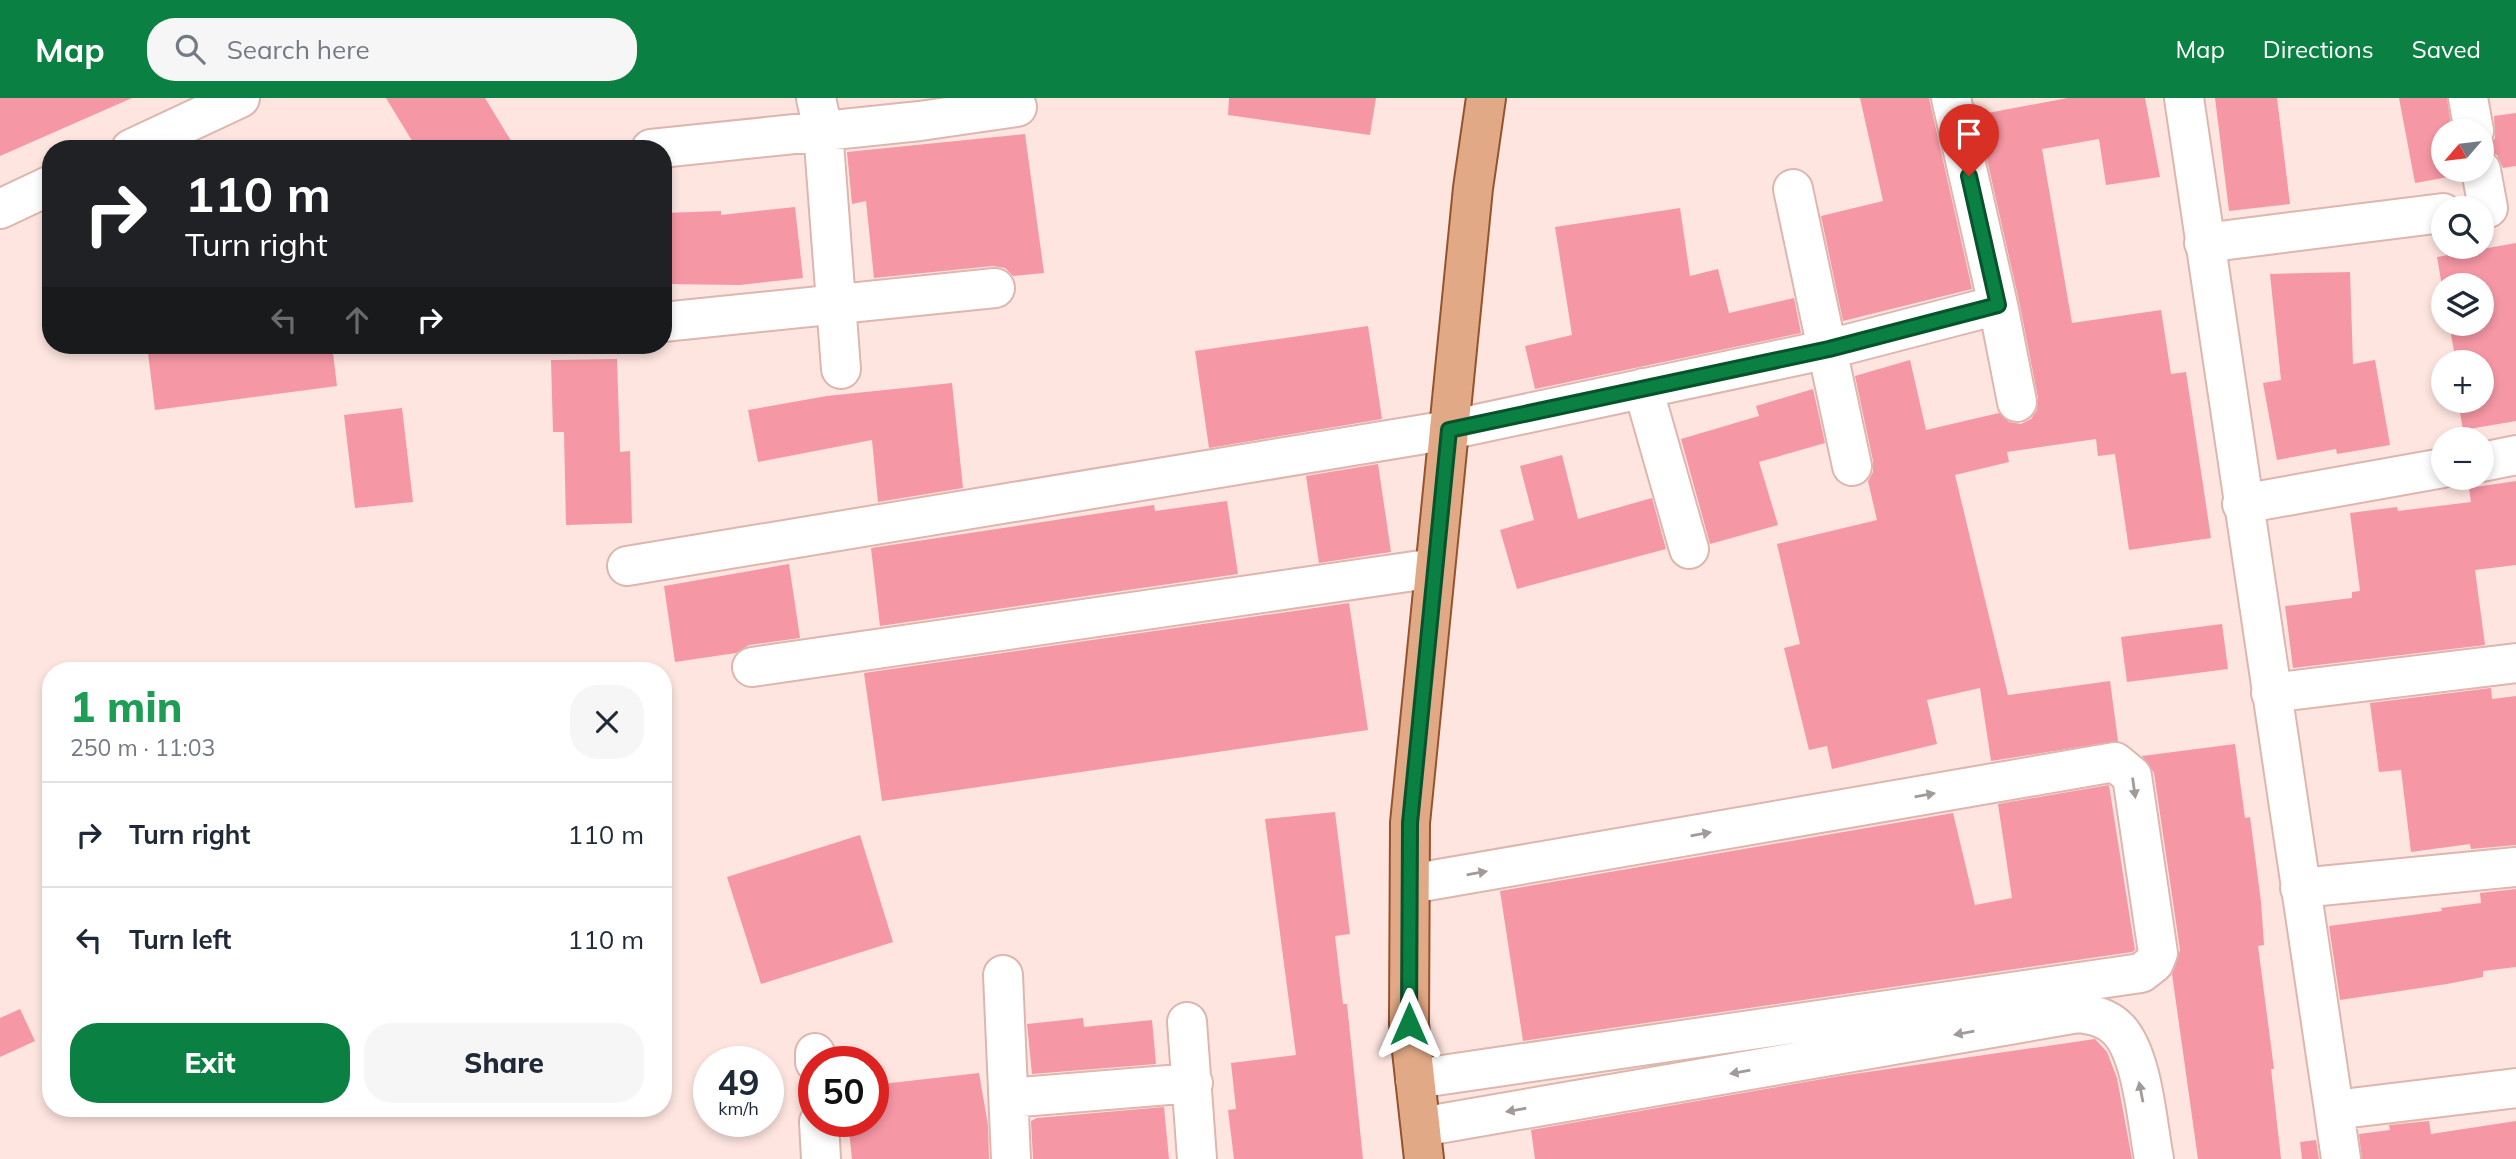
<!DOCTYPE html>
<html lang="en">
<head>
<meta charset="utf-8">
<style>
	:root { --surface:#fff; --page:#f6f6f7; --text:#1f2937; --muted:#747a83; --line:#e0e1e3; --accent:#0b8043 }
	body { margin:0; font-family:Mulish,sans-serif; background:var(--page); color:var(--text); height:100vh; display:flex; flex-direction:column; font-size:26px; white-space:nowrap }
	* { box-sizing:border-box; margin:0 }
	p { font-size:23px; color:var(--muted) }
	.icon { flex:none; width:38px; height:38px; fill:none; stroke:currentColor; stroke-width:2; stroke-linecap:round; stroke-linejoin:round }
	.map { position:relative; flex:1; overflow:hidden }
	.side { position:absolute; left:42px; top:564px; width:630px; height:455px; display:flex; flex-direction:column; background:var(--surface); border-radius:28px; box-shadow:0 4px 10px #0003 }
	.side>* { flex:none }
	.guide { position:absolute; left:42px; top:42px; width:630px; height:214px; border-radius:28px; box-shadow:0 4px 10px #0003; background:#202124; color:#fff; overflow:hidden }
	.needle { width:46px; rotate:242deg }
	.controls { position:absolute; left:2431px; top:21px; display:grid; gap:14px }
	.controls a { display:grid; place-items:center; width:63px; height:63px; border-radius:50%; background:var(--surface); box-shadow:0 4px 10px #0003; font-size:35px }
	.speed { position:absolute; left:693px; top:948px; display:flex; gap:14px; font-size:35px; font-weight:700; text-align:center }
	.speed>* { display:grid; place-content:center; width:91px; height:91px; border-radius:50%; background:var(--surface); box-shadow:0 4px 10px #0003; line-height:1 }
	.speed small { font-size:18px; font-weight:400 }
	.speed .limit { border:10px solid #d22; background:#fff; color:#111 }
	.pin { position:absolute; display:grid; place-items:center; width:60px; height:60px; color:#fff; margin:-72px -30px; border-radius:50% 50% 50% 0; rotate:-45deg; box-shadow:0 0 7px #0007 }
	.pin .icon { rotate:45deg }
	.me { position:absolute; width:77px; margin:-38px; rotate:0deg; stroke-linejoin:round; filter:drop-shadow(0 0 5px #0008) }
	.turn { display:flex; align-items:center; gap:24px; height:147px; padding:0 28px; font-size:32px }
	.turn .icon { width:91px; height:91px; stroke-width:2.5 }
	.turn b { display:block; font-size:49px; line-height:60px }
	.lanes { display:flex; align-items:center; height:66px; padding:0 28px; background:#0003; justify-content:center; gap:35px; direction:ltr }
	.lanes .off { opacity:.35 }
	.round { display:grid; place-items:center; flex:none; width:74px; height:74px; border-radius:28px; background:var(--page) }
	.summary { display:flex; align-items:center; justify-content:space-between; height:119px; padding:0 28px }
	h1 { font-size:42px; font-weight:800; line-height:52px; color:#1e9e55 }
	.action { display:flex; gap:14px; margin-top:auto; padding:14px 28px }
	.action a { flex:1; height:80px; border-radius:28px; background:var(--accent); color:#fff; font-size:28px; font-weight:800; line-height:80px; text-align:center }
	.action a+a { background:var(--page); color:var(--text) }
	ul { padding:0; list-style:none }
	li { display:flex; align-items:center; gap:21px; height:105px; padding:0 28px; border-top:2px solid var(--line) }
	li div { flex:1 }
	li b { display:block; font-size:26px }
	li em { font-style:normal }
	header { display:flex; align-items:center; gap:42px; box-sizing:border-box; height:98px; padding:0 35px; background:var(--accent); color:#fff }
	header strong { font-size:33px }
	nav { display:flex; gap:38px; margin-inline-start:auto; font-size:24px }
	.search { width:490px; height:63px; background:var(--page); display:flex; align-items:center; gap:18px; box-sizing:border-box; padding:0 24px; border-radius:28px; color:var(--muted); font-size:26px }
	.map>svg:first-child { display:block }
</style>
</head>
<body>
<header>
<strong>Map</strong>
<div class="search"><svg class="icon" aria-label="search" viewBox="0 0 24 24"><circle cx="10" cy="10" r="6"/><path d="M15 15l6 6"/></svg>Search here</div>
<nav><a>Map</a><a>Directions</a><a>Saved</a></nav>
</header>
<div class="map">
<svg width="2516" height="1061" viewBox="0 0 2516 1061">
	<rect width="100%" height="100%" fill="#fee5e0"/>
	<path fill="#f697a5" d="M0 0H132L0 58Z
		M386 0H485L516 51H417Z
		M1229 0H1376L1370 37 1228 17Z
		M1860 0H1929L1972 191 1843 223 1821 118 1883 103Z
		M2068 0H2145L2160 79 2106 87 2099 41 2042 51 2072 225 2161 212 2171 276 2186 274 2211 440 2129 452 2115 356 2098 358 2096 341 2007 354 2009 364 1955 377 2008 597 2110 583 2118 643 1991 663 1980 590 1927 602 1937 646 1832 671 1827 648 1809 652 1784 550 1800 546 1777 446 1877 422 1868 383 1873 374V363L1855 278 1910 262 1926 332 1999 315 2009 324 2021 326 2031 321 2037 312 2038 300 2019 203 1977 17Z
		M2215 0H2277L2290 106 2229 113Z
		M2399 0H2447L2452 33H2443V72H2460V77L2415 85Z
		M2516 15V68L2503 70 2497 57 2485 51 2495 40 2494 18Z
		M1025 36 1044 175 1013 178 1005 170 993 168 874 180 866 103 852 106 847 54Z
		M795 109 803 180 740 187 663 186V115L721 113V117Z
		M1680 110 1690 178 1718 171 1729 215 1794 200 1801 235 1535 291 1525 248 1572 237 1555 129Z
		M2516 145V323L2463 332 2458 303H2482V264H2456L2449 226H2482V187H2443V194L2437 159Z
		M2350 174 2353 266 2375 262 2390 347 2337 356 2336 351 2277 362 2263 285 2281 282 2270 176Z
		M1368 228 1382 321 1209 350 1195 253Z
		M147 247H332L337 288 155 312Z
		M617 261 620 354 630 353 632 425 566 427 564 334H553L551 262Z
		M952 285 963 390 878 404 872 342 758 364 748 312 827 298Z
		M1813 291 1825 345 1759 364 1778 427 1710 446 1681 341 1759 318 1756 308Z
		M402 310 413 404 355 410 344 317Z
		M1562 357 1578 421 1652 400 1666 451 1517 491 1500 432 1534 422 1520 368Z
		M1378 366 1391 454 1319 465 1306 378Z
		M2516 383V467L2475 472 2485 547 2293 570 2285 508 2352 500V494L2360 493 2350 415 2397 409 2398 413 2471 404 2469 390Z
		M1227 403 1238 476 880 528 871 450 1154 407 1155 413Z
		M789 466 800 540 749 547 736 555 675 564 664 488Z
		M1349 505 1368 632 882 703 864 575Z
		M2222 526 2228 571 2127 584 2121 539Z
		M2491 590 2492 601 2516 598V747L2471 751 2470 746 2411 754 2401 672 2379 674 2370 605Z
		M2235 646 2245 720 2250 719 2261 804 2264 847 2258 848 2274 971H2271L2281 1061H2198L2172 876 2180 852 2154 675 2142 658Z
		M2109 687 2135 852 2132 854 1523 943 1500 793 1953 715 1975 807 2012 800 1998 706Z
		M1335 714 1350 836 1335 838 1343 906H1347L1363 1061H1234L1228 1012 1236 1011 1231 965 1296 957 1265 721Z
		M860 737 893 844 761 886 727 779Z
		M2516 791V869L2483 873V879L2447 886 2340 902 2329 828 2442 813 2441 810 2481 805 2480 795Z
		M20 911 35 943 0 959V920Z
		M1083 920 1084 929 1152 922 1156 966 1032 976 1027 926Z
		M2095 941 2107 954 2117 980 2132 1061H1535L1531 1032 1840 978Z
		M979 975 988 1027 989 1061H852L848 1024H873V987Z
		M1164 1009 1169 1061H1033L1031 1023 1037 1020Z
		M2429 1023 2431 1036 2516 1023V1061H2362L2359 1036 2390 1032 2389 1027Z
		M2316 1042 2319 1061H2302L2300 1044Z"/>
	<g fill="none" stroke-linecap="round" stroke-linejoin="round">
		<g stroke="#ddb6ae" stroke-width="42">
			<path id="minor" d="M816 0 823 32 841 271
				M2184 0 2334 1012
				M2468 0 2474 33
				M131 51 240 0
				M651 51 920 23 1017 9
				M2481 72 2488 110
				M1793 91 1852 368
				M0 111 51 87
				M2204 145 2443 115
				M1998 207 2017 304
				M663 224 995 190
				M1643 290 1689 451
				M2482 364 2516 357
				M2242 406 2443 370
				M627 468 1449 332 1829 251 1998 207 1951 0
				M752 569 1435 470
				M2271 595 2516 565
				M1410 786 2115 664 2132 678 2158 855 2154 865 2141 875 1415 981
				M2300 790 2516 769
				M1003 877 1011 1061
				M1187 924 1197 1061
				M815 955V964
				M1009 1000 1193 985
				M819 1024 821 1061
				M1421 1029 2078 915C2093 917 2106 919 2118 931 2143 957 2147 1025 2154 1061
				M2341 1061 2334 1012 2516 990"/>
		</g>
		<g stroke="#95532d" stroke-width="42">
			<path id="major" d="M1424 1061 1409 926 1410 725 1473 90 1486 0"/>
		</g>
		<use href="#minor" stroke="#fff" stroke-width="38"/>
		<use href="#major" stroke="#e1a986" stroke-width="38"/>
	</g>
	<defs><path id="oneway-solid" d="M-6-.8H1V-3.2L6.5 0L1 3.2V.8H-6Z" transform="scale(1.75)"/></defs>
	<g fill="#a09a99">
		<use href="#oneway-solid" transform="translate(2134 690) rotate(82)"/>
		<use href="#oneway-solid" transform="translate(1925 697) rotate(-10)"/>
		<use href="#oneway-solid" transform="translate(1701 736) rotate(-10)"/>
		<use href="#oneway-solid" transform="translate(1477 775) rotate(-10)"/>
		<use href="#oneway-solid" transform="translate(1964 935) rotate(170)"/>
		<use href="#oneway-solid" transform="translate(1740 974) rotate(170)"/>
		<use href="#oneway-solid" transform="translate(2141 994) rotate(-101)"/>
		<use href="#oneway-solid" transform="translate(1516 1012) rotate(170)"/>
	</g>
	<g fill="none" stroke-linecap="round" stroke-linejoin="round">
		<g stroke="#07532c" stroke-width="18">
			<path id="route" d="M1409 926 1410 725 1449 332 1829 251 1998 207 1969 78"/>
		</g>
		<use href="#route" stroke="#0b8043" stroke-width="12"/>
	</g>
</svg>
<div class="controls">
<a><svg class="needle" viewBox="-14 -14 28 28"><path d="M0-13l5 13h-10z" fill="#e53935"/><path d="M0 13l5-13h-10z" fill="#747a83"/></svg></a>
<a><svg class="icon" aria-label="search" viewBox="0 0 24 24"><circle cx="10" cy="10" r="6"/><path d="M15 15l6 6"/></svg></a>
<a><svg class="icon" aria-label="layers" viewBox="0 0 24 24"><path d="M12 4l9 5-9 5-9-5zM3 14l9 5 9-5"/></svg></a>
<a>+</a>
<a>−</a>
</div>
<div class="speed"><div>49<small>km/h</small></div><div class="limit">50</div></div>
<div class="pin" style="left:1969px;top:78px;background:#d93025"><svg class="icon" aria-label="arrive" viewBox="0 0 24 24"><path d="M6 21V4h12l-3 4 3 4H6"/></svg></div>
<svg class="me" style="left:1409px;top:926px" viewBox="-20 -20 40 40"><path d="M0-17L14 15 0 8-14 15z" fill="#0b8043" stroke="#fff" stroke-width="4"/></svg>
<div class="guide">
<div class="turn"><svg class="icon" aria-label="right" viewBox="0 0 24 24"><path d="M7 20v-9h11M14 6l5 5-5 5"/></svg><div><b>110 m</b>Turn right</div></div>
<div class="lanes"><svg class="icon off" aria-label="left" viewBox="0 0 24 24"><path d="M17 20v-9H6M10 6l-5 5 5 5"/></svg><svg class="icon off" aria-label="ahead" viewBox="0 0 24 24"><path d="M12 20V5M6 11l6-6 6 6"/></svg><svg class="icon" aria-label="right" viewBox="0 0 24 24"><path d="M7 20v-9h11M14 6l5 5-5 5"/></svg></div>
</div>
<section class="side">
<div class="summary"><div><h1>1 min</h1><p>250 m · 11:03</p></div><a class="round"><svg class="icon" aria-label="close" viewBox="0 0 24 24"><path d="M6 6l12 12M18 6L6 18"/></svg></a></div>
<ul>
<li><svg class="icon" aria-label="right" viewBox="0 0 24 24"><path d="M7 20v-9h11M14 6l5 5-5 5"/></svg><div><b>Turn right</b></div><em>110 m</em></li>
<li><svg class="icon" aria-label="left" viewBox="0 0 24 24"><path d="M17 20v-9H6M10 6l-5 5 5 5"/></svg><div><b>Turn left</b></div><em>110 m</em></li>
</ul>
<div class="action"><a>Exit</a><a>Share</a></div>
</section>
</div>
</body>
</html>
